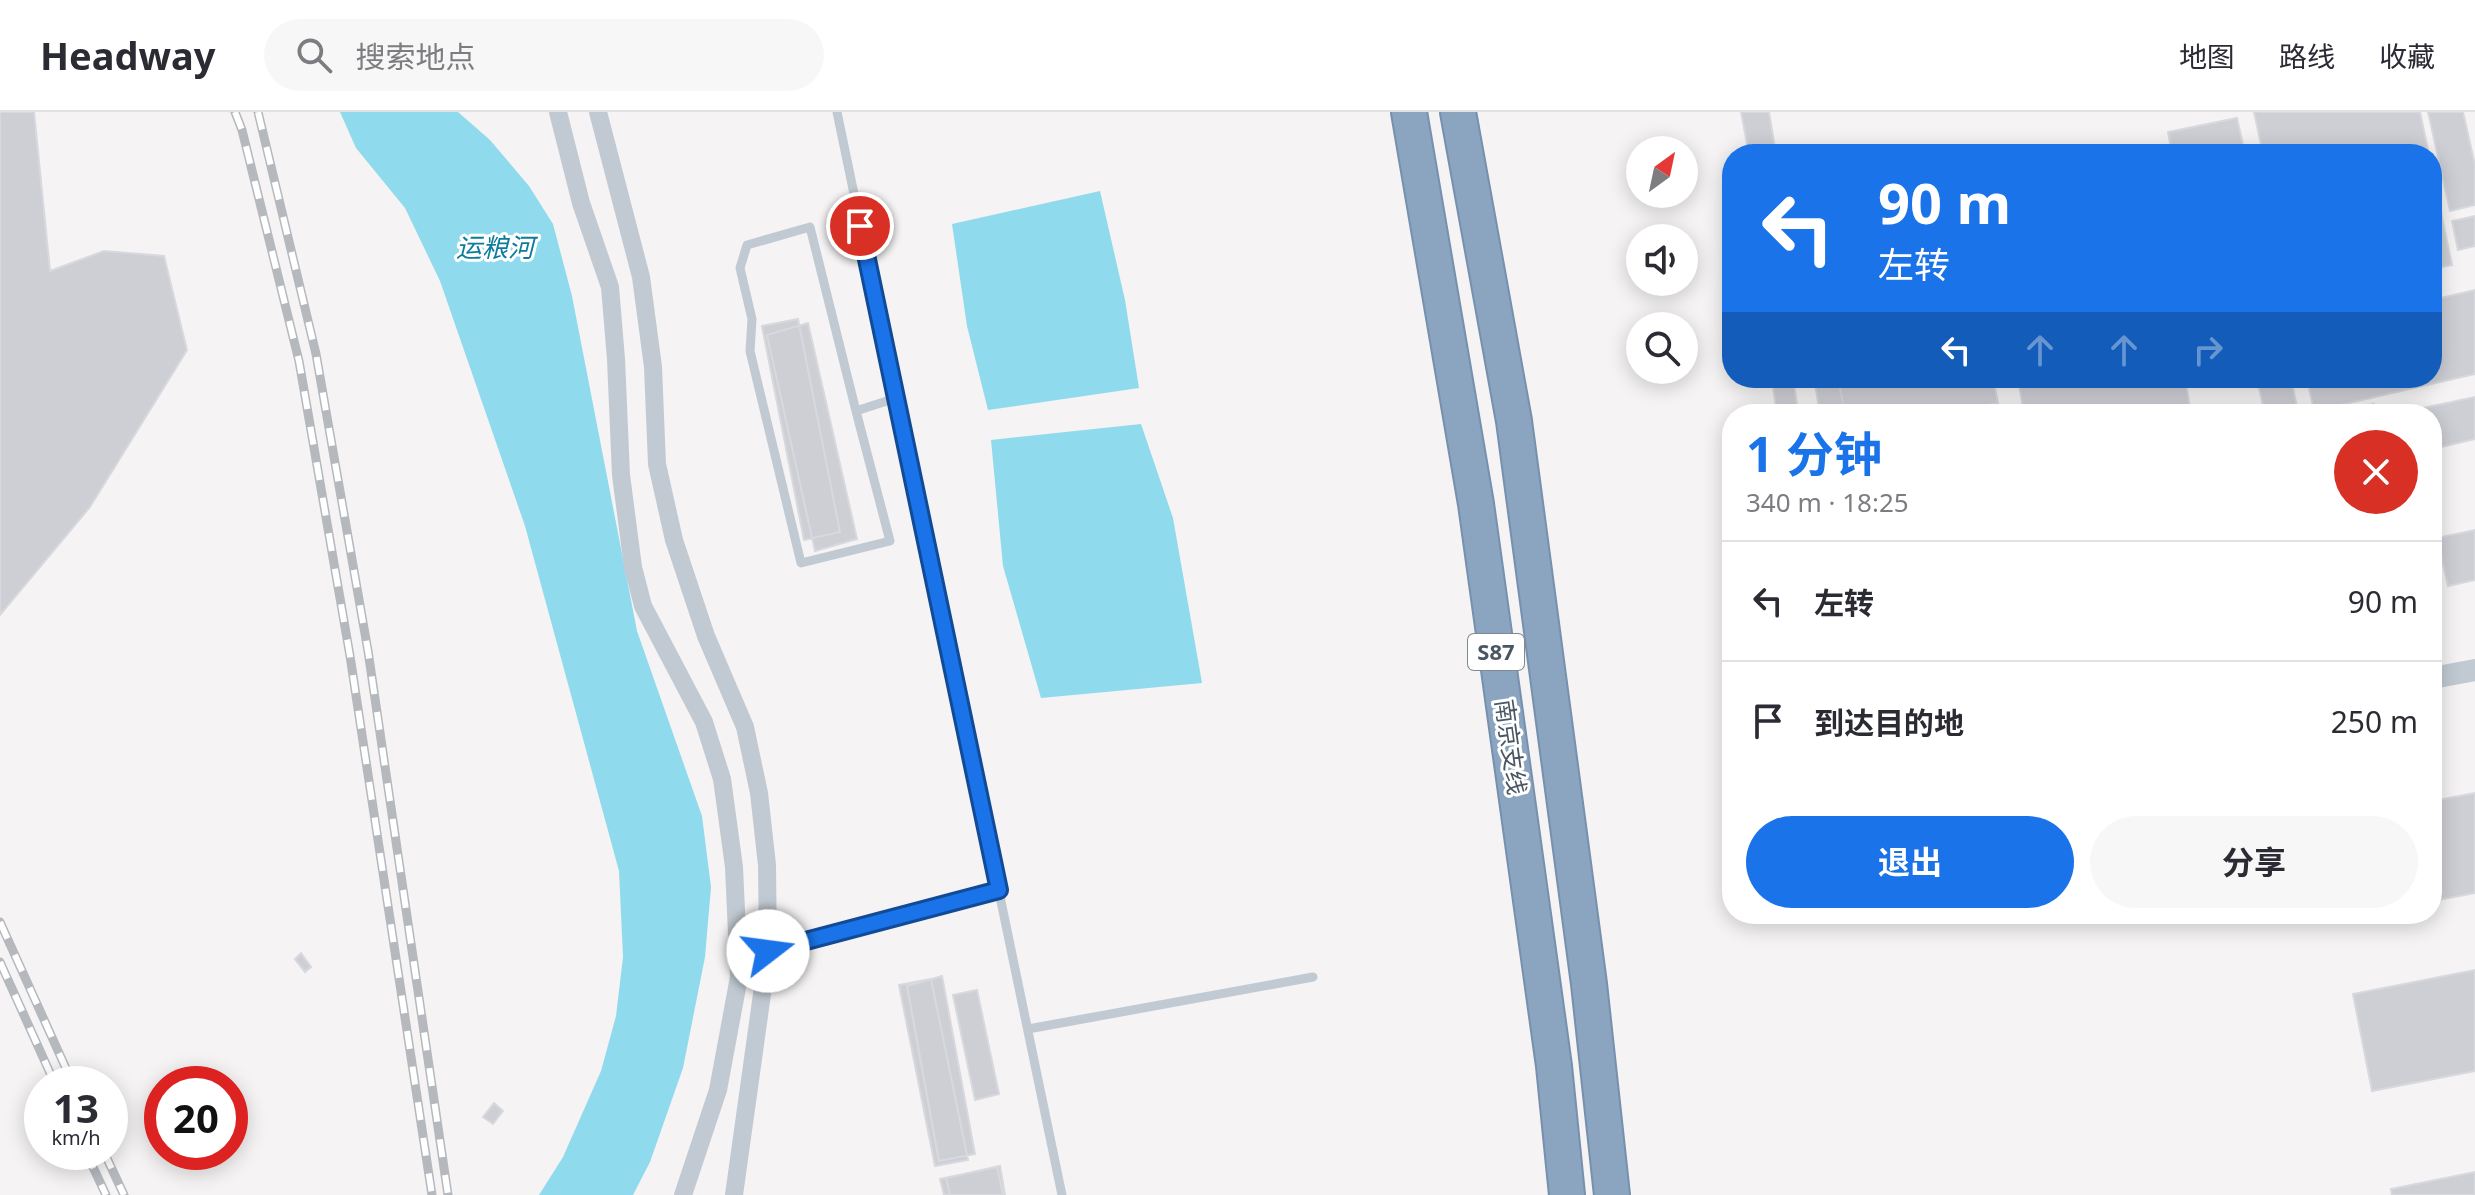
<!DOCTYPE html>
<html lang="zh">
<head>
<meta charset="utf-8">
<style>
	:root { --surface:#fff; --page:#f7f7f7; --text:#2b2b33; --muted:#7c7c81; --line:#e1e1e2; --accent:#1a73e8 }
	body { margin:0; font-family:"Noto Sans","Noto Sans SC",sans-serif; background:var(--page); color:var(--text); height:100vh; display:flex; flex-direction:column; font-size:30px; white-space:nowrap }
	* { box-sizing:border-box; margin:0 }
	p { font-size:26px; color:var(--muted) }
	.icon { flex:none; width:44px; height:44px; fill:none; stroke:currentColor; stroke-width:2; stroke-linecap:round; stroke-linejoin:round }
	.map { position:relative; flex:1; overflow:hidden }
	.drawer { position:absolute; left:1722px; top:292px; width:720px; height:520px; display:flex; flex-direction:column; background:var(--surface); border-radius:32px; box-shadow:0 4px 20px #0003 }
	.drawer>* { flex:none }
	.guide { position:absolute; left:1722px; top:32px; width:720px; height:244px; border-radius:32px; box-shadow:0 4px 20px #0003; background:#1a73e8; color:#fff; overflow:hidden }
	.needle { width:52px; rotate:33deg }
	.controls { position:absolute; left:1626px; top:24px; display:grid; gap:16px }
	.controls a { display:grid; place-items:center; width:72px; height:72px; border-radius:50%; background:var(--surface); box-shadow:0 4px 20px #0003; font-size:40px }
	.speed { position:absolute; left:24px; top:954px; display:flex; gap:16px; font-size:40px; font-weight:700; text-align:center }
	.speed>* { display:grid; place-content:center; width:104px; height:104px; border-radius:50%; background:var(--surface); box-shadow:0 4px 20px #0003; line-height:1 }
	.speed small { font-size:20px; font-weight:400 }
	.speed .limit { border:12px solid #d22; background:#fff; color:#111 }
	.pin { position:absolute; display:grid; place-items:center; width:68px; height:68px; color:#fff; margin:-34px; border:4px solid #fff; border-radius:50%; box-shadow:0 2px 8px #0007 }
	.me { position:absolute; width:88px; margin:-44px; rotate:75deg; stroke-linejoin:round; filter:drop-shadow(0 0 6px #0008) }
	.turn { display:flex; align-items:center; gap:28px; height:168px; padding:0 24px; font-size:36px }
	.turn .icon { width:104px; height:104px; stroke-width:2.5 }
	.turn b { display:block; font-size:56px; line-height:68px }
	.lanes { display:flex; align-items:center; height:76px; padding:0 24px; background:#0003; justify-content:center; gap:40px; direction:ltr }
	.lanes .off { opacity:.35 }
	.round { display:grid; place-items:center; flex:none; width:84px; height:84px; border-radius:42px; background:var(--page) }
	.overview { display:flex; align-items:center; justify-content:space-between; height:136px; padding:0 24px }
	h1 { font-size:48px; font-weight:700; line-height:60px; color:var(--accent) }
	.button { display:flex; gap:16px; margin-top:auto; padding:16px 24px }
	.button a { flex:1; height:92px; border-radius:48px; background:var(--accent); color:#fff; font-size:32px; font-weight:700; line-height:92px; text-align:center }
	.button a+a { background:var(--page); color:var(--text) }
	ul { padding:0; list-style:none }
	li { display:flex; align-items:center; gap:24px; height:120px; padding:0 24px; border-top:2px solid var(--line) }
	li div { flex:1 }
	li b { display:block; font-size:30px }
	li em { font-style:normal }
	header { display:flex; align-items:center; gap:48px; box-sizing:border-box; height:112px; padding:0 40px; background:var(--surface); border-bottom:2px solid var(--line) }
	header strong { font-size:38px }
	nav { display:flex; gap:44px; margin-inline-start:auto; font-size:28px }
	.search { width:560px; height:72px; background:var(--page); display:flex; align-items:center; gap:20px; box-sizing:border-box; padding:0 28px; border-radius:44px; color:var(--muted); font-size:30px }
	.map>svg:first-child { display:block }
</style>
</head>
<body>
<header>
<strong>Headway</strong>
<div class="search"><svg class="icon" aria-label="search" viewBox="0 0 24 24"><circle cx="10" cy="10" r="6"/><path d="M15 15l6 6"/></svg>搜索地点</div>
<nav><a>地图</a><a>路线</a><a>收藏</a></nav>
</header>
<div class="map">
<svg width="2475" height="1083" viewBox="0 0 2475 1083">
	<rect width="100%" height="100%" fill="#f5f3f3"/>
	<path fill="#90daee" d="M340 0H458L490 28 529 74 553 112 572 184 637 519 702 704 711 775 705 845 683 956 650 1050 633 1083H539L563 1045 601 959 616 904 623 845 619 759 525 414 440 169 405 96 356 36Z
		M1100 79 1125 188 1139 276 988 298 967 214 952 112Z
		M1141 312 1173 406 1202 571 1041 586 1003 454 991 328Z"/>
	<path fill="#cdcfd5" stroke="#d7d9de" stroke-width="2" d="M0 0H34L50 159 104 139 164 144 187 238 90 395 0 503Z
		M1741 0H1769L1776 42H1749Z
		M2254 0H2420L2429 42H2263Z
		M2428 0H2463L2475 53V93L2450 99Z
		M2237 6 2245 42H2172L2168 20Z
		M2432 57 2452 153 2432 157Z
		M2475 104V134L2458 138 2452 109Z
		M2475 178V262L2314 299 2307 266H2432V188Z
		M798 207 840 420 804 428 762 214Z
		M808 211 857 427 815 439 767 223Z
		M1772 266H1793L1797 293 1776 296Z
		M1814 266H1838L1845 302H1820Z
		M1838 266H1993L1998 291 1936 302H1845Z
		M2018 266H2185L2191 302H2024Z
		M2257 266H2291L2298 300 2265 302Z
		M2475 285V327L2433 337 2432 302H2425L2423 296Z
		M2374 292 2376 302H2341L2340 299Z
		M1794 294 1796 302H1783L1782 297Z
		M2475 418V468L2448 474 2437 426Z
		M2475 681V781L2432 789V689Z
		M2333 802H2367L2334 808Z
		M301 841 311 855 305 860 295 847Z
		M2475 858V959L2372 979 2353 882Z
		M942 864 975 1042 939 1049 907 874Z
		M931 867 968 1048 935 1054 899 873Z
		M977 878 999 982 975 988 953 883Z
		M494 991 503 999 493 1012 483 1005Z
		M1000 1054 1005 1083H950L946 1066Z
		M997 1055 1003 1083H944L940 1067Z
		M2475 1060V1083H2392L2391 1077Z"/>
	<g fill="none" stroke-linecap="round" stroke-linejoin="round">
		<g stroke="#7690ad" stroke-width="38">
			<path id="motorway" d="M1409 0 1476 392 1554 954 1567 1083
				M1458 0 1514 309 1589 872 1612 1083"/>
		</g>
		<path stroke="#c1cad2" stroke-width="9" d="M837 0 1062 1083
			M856 299 890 429 801 451 750 239 752 207 740 156 747 133 810 115 856 299 896 286
			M768 839 999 778
			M1028 917 1313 865"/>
		<path stroke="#c1cad2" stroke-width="18" d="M558 0 581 91 610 175 616 247 621 363 633 455 643 494 704 610 722 667 734 755 739 865 718 978 683 1083
			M598 0 641 165 653 255 657 352 674 428 706 524 745 615 759 681 767 753 768 839 734 1083"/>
		<path stroke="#c1cad2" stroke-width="22" d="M2432 566 2475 558"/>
		<use href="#motorway" stroke="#8ba5c1" stroke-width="34"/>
		<g stroke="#b5b8bd" stroke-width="9">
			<path id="rail" d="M235 0 242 18 299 249 350 544 432 1083
				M258 0 316 242 368 539 448 1083
				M0 810 73 972
				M0 850 55 972
				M86 1040 106 1083
				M104 1040 124 1083"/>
		</g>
		<use href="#rail" stroke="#fff" stroke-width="6" stroke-dasharray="18" stroke-linecap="butt"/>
	</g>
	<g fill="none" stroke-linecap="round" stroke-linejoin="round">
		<g stroke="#114b97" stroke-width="20">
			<path id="route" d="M768 839 999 778 860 114"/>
		</g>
		<use href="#route" stroke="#1a73e8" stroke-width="14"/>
	</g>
	<g text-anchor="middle" stroke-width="6" stroke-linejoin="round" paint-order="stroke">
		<rect fill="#fff" stroke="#808990" stroke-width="2" x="1468" y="522" width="56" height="36" rx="6"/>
		<g font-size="22" font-weight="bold" fill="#4a5661">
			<text x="1496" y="548">S87</text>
		</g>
		<g font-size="24" fill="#4a5661" stroke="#fff">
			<text transform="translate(1510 635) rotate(82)" y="8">南京支线</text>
		</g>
		<g font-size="26" font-style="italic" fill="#0c7c9b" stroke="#fff">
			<text x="495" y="145">运粮河</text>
		</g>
	</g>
</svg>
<div class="controls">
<a><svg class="needle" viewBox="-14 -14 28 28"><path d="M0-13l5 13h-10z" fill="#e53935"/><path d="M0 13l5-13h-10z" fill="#7c7c81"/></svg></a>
<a><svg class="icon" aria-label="sound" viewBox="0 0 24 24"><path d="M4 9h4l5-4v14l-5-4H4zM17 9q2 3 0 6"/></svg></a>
<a><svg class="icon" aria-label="search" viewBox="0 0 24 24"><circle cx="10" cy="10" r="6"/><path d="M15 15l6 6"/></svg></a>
</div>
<div class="speed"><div>13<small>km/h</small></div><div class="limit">20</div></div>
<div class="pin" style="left:860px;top:114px;background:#d93025"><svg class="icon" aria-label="arrive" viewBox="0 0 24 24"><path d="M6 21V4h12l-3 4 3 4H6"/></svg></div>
<svg class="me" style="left:768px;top:839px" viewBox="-20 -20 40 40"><circle r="19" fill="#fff"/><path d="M0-13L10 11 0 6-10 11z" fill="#1a73e8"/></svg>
<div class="guide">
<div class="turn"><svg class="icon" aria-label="left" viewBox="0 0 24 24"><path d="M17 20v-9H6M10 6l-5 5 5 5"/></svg><div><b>90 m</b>左转</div></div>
<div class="lanes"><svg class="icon" aria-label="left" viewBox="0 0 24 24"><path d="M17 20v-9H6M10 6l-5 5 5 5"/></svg><svg class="icon off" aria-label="ahead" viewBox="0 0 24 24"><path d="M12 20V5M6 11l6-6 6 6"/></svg><svg class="icon off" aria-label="ahead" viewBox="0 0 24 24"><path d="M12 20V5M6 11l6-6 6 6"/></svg><svg class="icon off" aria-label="right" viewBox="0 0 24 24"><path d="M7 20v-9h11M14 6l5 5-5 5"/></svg></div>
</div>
<section class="drawer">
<div class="overview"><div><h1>1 分钟</h1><p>340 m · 18:25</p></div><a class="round" style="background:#d93025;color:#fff"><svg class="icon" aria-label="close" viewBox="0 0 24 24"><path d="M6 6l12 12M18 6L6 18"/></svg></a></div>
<ul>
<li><svg class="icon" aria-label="left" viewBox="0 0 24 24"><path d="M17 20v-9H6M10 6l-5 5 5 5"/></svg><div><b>左转</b></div><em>90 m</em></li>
<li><svg class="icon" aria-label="arrive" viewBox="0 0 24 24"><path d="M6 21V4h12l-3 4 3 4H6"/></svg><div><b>到达目的地</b></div><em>250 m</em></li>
</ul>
<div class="button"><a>退出</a><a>分享</a></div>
</section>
</div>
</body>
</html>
